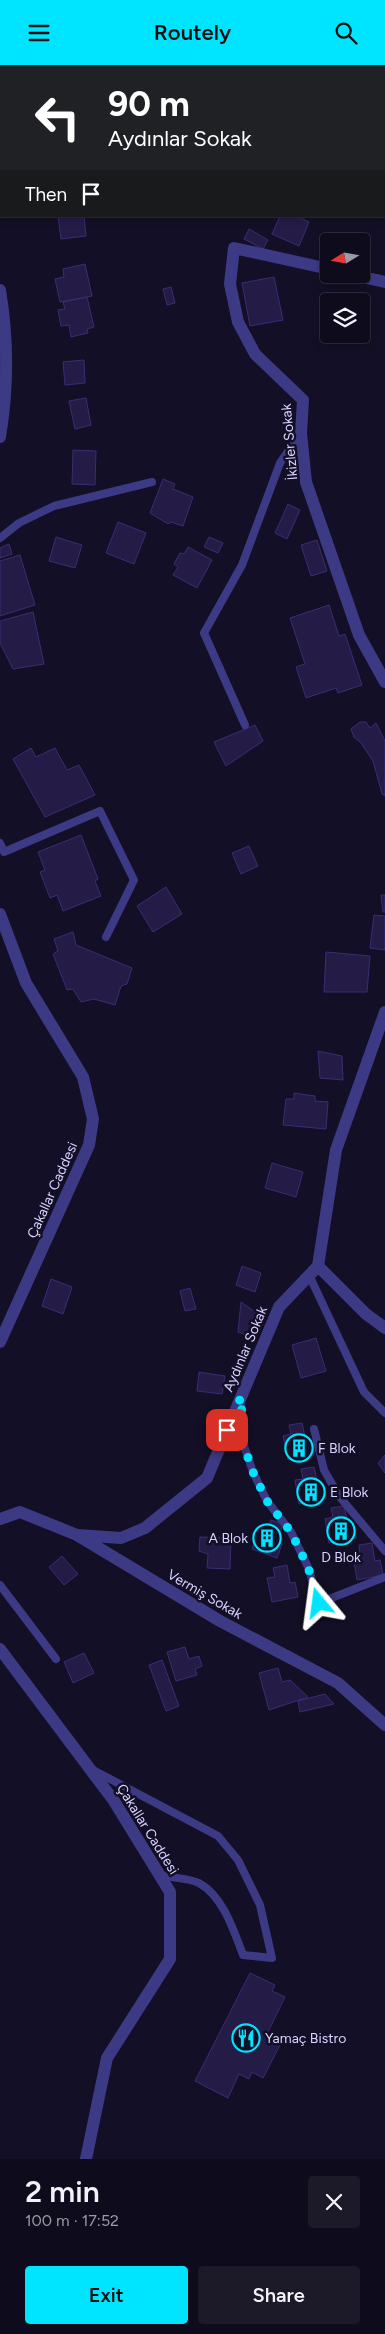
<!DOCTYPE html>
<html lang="en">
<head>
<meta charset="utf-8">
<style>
	:root { --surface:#0e0b1c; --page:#1c1929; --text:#f1f3f6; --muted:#9b9ba3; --line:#2e2b3b; --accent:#00e5ff }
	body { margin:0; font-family:Figtree,sans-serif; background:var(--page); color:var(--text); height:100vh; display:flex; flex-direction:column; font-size:19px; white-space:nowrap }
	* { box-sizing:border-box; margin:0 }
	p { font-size:16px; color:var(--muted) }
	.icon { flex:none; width:28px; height:28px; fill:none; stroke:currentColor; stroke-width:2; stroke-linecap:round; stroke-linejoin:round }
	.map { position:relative; height:2094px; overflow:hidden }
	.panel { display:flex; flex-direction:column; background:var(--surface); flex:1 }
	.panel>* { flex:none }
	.hud { position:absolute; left:0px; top:0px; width:385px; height:152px; box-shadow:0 2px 8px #0003,0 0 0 1px var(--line); background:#202124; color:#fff; overflow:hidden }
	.needle { width:32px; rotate:259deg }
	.fabs { position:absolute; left:320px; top:168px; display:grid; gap:10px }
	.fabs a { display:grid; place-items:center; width:50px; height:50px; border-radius:5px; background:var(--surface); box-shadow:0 2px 8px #0003,0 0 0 1px var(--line); font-size:25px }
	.pin { position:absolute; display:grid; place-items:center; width:42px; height:42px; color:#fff; margin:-21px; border-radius:10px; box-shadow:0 2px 8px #0006 }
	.me { position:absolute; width:55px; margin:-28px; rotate:344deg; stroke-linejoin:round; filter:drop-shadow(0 0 4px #0008) }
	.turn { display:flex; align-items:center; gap:18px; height:105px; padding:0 25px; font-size:22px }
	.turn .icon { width:65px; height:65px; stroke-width:2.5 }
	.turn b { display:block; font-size:35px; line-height:42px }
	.then { display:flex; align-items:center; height:48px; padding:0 25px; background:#0003; gap:10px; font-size:19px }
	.round { display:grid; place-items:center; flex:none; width:52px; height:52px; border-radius:5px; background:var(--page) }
	.headline { display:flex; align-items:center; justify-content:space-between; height:85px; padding:0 25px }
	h1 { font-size:30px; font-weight:600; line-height:38px }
	.button { display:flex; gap:10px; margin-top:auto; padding:10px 25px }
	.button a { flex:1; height:58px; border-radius:5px; background:var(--accent); color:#111; font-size:20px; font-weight:600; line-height:58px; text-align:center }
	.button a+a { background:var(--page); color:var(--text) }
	header { display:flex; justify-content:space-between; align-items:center; height:65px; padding:0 25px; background:var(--accent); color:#111; font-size:22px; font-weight:600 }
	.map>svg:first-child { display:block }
</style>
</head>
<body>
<header><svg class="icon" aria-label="menu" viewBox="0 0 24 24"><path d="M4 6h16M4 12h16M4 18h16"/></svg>Routely<svg class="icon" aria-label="search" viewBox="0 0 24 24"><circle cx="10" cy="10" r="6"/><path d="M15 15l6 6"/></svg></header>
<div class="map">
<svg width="385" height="2094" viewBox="0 0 385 2094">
	<rect width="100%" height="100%" fill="#130f26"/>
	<path fill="#241b47" stroke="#3b2d73" d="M58 151H84L86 171 61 174Z
		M280 151H296L309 157 299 181 272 169Z
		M249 164 268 175 263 184 244 174Z
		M85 199 92 231 60 237 55 214 64 212 63 204Z
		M274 212 283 255 250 261 242 218Z
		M171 222 175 238 167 240 163 224Z
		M87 232 94 262 87 264 88 268 71 272 69 260 61 261 58 245 65 244 63 237Z
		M84 295 85 318 65 320 63 297Z
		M86 333 91 360 75 364 69 336Z
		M73 385 96 386 95 420 72 419Z
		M163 414 175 419 173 424 193 432 183 461 171 457 168 459 150 448Z
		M288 439 300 445 287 474 275 468Z
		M118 457 146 468 134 499 106 488Z
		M56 472 82 480 75 503 49 496Z
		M209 472 223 478 218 488 204 482Z
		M317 475 327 506 311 511 301 480Z
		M9 479 12 489 0 493V483Z
		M188 482 212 495 197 523 173 510 178 502 174 499 180 488 184 489Z
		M20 490 35 540 0 551V496Z
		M329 540 339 571 345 569 362 620 338 628 336 623 306 633 296 602 305 599 290 553Z
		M33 547 44 599 13 604 0 578V556Z
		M360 657H366L370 663 376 658 385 676V731L382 729 373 696 361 678 354 672 351 664Z
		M255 660 263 676 226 701 214 677Z
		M31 683 36 692 55 683 67 705 79 700 95 730 45 752 13 694Z
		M81 770 98 814 95 816 101 831 63 846 57 830 50 833 40 807 45 805 38 787Z
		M249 781 258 801 241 809 232 788Z
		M166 822 182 849 153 867 137 841Z
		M381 830H385V847H383Z
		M374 850 385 851V885L370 883Z
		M73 867 76 880 132 903 127 919 121 921 115 940 94 934 81 937 73 924 67 925 53 889 58 886 54 874Z
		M326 887 370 891 367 927H324Z
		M318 986 342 991 343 1015 320 1013Z
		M294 1028 315 1031V1036L328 1037 326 1064 283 1060 286 1034H294Z
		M272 1098 303 1107 296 1132 265 1123Z
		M242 1201 261 1208 255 1227 236 1220Z
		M51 1214 72 1222 63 1249 42 1241Z
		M190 1223 196 1244 185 1246 180 1226Z
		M241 1237 261 1251 251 1272 238 1267Z
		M316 1273 326 1306 301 1313 292 1280Z
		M199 1307 225 1311 222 1329 197 1326Z
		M302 1358 306 1376 311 1375 314 1390 288 1395 283 1371 291 1369 289 1360Z
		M385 1390V1408L378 1398Z
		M314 1402 318 1420 323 1419 326 1434 299 1439 295 1415 303 1414 301 1404Z
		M344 1441 348 1459 353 1458 356 1473 329 1478 325 1454 333 1452 331 1443Z
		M271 1455 283 1459 277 1477 282 1479 277 1493 252 1484 260 1461 268 1463Z
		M200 1472 231 1473 230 1504 207 1503 208 1489 199 1486Z
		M372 1478 375 1496 380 1495 383 1510 357 1515 353 1491 360 1489 359 1480Z
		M62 1491 78 1509 64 1520 49 1502Z
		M287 1500 290 1518 295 1517 298 1532 272 1537 267 1513 275 1512 273 1503Z
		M185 1582 189 1594 199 1591 202 1601 195 1604 197 1610 176 1616 167 1587Z
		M84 1588 94 1608 73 1618 64 1597Z
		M162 1595 179 1641 166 1646 149 1600Z
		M278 1603 282 1617 290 1615 308 1632 269 1645 259 1608Z
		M325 1629 334 1639 300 1647 298 1636Z
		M250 1908 275 1920 272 1926 285 1932 267 1969 282 1976 263 2013 252 2007 249 2014 239 2009 228 2033 195 2016Z"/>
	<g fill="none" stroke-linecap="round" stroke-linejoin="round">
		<path stroke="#3d3a85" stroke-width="8" d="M0 473 19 458 54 441 152 417
			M245 660 204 568 242 500 280 398 300 369
			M0 778 4 787 100 746 134 815 106 872
			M309 1210 364 1327 385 1348
			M241 1337 243 1378 253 1407 267 1436 291 1467 308 1502 319 1538 385 1512
			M314 1364 324 1405 339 1431 385 1486
			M0 1520 56 1594
			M95 1706 218 1771 238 1795 260 1840 272 1893 243 1890C234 1866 223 1831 199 1818 189 1813 171 1813 160 1810"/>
		<path stroke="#3d3a85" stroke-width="12" d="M171 1 173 0
			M0 112 1 111
			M329 204 234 183 230 219 238 257 255 289 303 335 301 368 306 417 359 570 385 617
			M348 209 385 217
			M318 1201 366 1249 385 1263
			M77 1470 121 1473 145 1463 207 1413 279 1242 318 1201 336 1085 385 947"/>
		<path stroke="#3d3a85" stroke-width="12" d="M16 1V0
			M0 51 1 47
			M0 225C8 273 8 324 0 372
			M0 849 26 918 83 1012 93 1054 89 1080 0 1277
			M0 1454 20 1447 77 1470 220 1556 338 1618 385 1660
			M0 1584 114 1736 170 1827V1894L107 1993 86 2094"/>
	</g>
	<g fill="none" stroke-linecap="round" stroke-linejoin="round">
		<path stroke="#00e5ff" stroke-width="9" stroke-dasharray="0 16.2" d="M227 1365 241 1332 243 1378 253 1407 267 1436 291 1467 308 1502 319 1538"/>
	</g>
	<defs>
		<g id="building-ring" transform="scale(1.4375)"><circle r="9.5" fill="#130f26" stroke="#00e5ff" stroke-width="1.5"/><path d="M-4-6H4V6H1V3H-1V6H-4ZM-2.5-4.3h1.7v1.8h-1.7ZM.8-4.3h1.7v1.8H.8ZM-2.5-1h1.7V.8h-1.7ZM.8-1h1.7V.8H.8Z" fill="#00e5ff"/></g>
		<g id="restaurant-ring" transform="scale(1.4375)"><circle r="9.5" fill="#130f26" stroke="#00e5ff" stroke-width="1.5"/><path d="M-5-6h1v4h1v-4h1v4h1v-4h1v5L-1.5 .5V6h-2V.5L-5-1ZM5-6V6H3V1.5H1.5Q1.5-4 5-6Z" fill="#00e5ff"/></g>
	</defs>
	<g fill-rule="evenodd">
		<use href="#building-ring" x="299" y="1383"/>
		<use href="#building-ring" x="311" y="1427"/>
		<use href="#building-ring" x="341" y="1466"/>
		<use href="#building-ring" x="267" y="1473"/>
		<use href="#restaurant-ring" x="246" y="1973"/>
	</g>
	<g text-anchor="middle" stroke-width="5" stroke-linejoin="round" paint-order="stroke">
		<g font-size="14" fill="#d9d4ff" stroke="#130f26">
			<text transform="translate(289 377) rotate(-95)" y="5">İkizler Sokak</text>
			<text transform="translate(52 1125) rotate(-66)" y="5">Çakallar Caddesi</text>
			<text transform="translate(245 1284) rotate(-67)" y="5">Aydınlar Sokak</text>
			<text transform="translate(205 1529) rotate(30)" y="5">Vermiş Sokak</text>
			<text transform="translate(148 1764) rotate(58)" y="5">Çakallar Caddesi</text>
		</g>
		<g font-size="14" fill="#d9d4ff" stroke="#130f26" text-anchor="start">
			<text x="318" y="1388">F Blok</text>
			<text x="330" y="1432">E Blok</text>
			<text x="248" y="1478" text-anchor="end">A Blok</text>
			<text x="341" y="1497" text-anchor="middle">D Blok</text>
			<text x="265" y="1978">Yamaç Bistro</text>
		</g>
	</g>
</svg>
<div class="fabs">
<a><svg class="needle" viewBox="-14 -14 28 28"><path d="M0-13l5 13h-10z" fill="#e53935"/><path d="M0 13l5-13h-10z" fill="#9b9ba3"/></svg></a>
<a><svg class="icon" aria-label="layers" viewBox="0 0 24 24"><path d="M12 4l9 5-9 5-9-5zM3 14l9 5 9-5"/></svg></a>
</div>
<div class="pin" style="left:227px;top:1365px;background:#d93025"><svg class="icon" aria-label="arrive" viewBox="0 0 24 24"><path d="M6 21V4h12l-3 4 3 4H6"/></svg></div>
<svg class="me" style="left:319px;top:1538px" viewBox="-20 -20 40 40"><path d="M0-17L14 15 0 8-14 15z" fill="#00e5ff" stroke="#fff" stroke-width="4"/></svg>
<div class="hud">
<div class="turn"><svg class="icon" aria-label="left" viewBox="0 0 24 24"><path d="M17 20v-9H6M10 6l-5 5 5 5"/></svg><div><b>90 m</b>Aydınlar Sokak</div></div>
<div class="then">Then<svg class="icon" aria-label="arrive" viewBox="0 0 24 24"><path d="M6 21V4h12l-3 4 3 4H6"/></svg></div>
</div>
</div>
<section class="panel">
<div class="headline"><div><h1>2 min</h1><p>100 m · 17:52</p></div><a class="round"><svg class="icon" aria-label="close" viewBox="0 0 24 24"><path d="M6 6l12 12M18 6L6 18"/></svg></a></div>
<div class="button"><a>Exit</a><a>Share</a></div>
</section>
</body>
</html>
